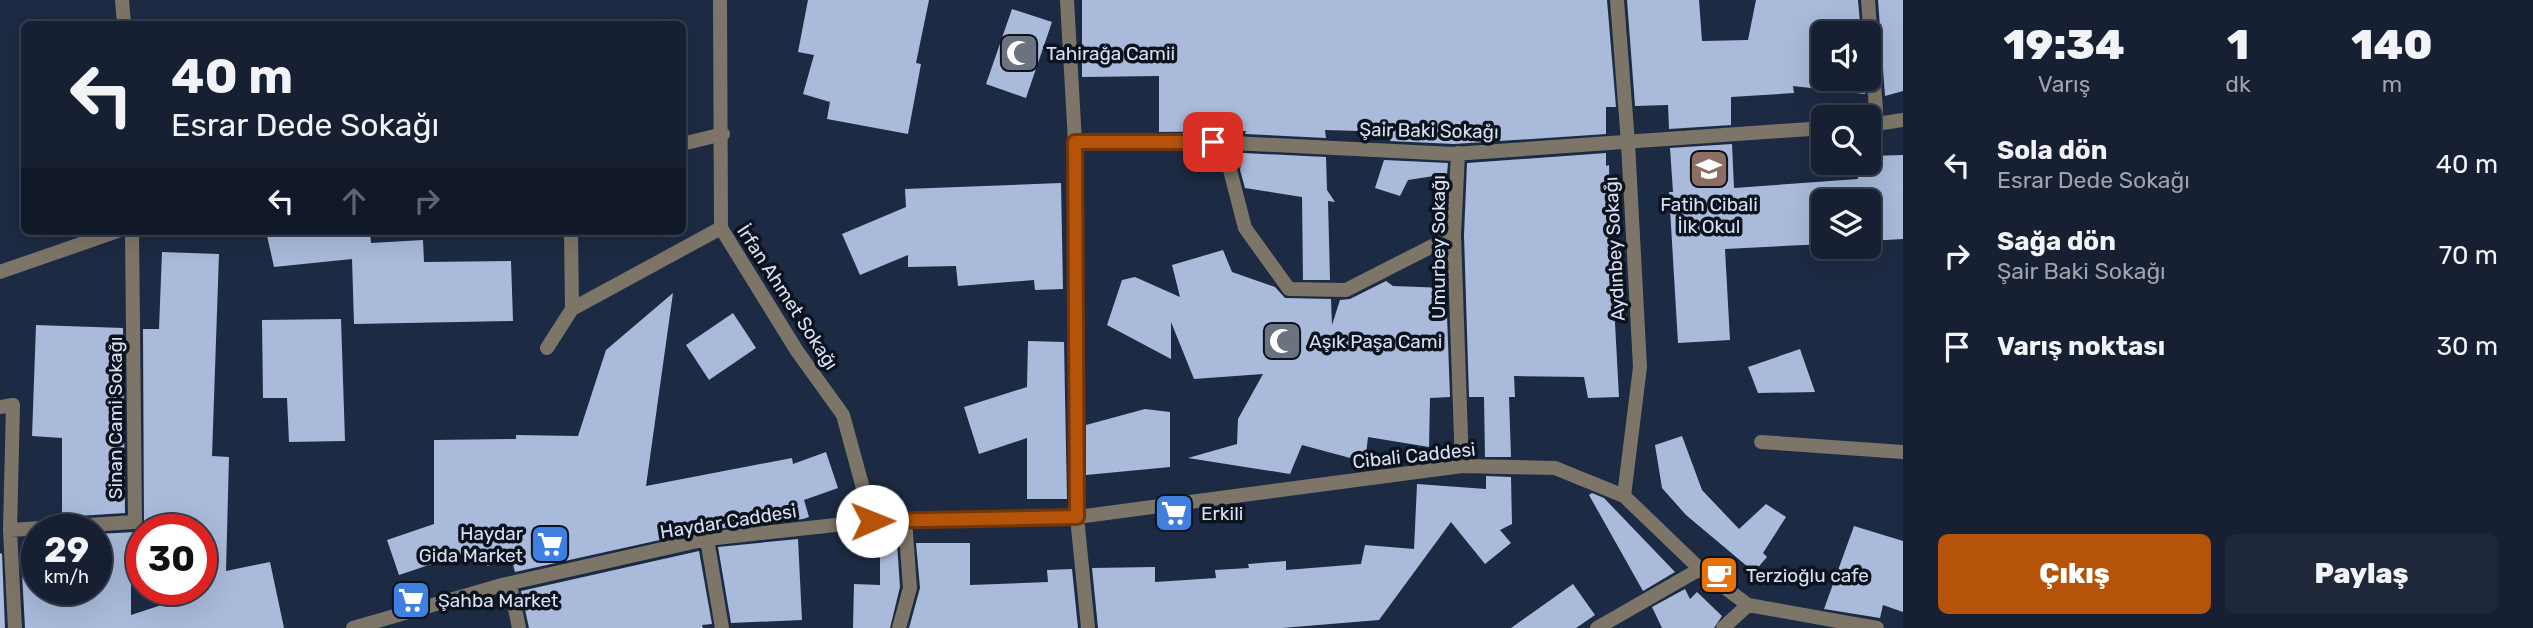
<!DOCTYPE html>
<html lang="tr">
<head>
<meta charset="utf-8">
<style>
	:root { --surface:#162032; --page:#1f283a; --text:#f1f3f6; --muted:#9ea3ac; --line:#353e4d; --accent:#b45309 }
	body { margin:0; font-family:Rubik,sans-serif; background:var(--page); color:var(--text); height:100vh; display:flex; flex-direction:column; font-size:26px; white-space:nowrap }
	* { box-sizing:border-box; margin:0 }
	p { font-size:23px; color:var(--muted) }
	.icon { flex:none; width:38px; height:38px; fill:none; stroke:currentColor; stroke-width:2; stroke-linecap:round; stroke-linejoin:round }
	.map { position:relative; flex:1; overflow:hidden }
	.side { display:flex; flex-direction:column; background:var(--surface); width:630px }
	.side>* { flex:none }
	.hud { position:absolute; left:21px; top:21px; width:665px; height:214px; border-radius:10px; box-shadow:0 7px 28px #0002,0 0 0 2px var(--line); background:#162032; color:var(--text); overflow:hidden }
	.buttons { position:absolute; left:1811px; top:21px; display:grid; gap:14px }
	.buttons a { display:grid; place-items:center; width:70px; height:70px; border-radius:10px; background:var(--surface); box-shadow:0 7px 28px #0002,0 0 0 2px var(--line); font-size:35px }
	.speed { position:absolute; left:21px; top:514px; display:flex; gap:14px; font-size:35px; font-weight:700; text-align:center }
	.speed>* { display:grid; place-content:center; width:91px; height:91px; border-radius:50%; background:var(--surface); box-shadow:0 7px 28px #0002,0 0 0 2px var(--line); line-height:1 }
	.speed small { font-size:18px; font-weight:400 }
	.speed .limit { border:10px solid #d22; background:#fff; color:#111 }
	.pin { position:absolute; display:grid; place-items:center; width:60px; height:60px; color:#fff; margin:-30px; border-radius:14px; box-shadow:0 4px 10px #0006 }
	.me { position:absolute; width:77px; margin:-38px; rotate:89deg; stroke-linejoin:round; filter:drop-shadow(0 0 5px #0008) }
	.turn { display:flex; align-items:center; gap:24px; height:147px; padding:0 35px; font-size:32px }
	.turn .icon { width:91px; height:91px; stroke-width:2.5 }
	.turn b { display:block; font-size:49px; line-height:60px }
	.lanes { display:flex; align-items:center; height:66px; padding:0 35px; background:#0003; justify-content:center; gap:35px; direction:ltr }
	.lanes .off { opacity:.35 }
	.eta { display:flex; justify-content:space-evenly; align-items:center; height:119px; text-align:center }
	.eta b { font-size:42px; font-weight:800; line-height:49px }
	.button { display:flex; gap:14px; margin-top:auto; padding:14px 35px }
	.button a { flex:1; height:80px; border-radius:10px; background:var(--accent); color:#fff; font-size:28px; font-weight:800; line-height:80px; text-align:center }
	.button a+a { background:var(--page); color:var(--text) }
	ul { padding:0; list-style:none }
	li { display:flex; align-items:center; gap:21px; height:91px; padding:0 35px }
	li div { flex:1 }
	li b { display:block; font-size:26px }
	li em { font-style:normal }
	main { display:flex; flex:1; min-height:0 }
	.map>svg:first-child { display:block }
</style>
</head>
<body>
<main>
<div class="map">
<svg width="1903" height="628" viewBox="0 0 1903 628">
	<rect width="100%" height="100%" fill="#1d2a43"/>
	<path fill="#a9bada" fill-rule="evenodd" d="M808 0H929L916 63 921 64 908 134 827 119 830 102 803 94 814 55 798 52Z
		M1082 0H1607L1616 107H1606V134L1454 144 1390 141 1393 132 1325 130 1326 138 1245 134 1246 131 1159 132V76L1082 77Z
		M1627 0H1699L1702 41 1748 40 1756 0H1858L1861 33H1824V79H1864L1865 94 1793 86 1794 93 1731 97V125L1669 129 1668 105 1635 106Z
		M1878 0H1903V91L1885 96Z
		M1012 9 1052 22 1026 98 986 84Z
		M1732 144 1734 188 1858 179V163H1869V156L1903 155V239L1869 241V201H1824V244L1725 249 1730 340 1678 343 1669 192H1673L1670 148Z
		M1243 153 1326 157 1327 190 1335 202 1328 201 1330 280H1303L1302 197 1245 188 1240 170Z
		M1606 153V166L1609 165 1610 230 1619 397 1588 398 1584 377 1514 376 1515 397H1509L1511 457H1485L1484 397H1469L1464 235 1467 163Z
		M1384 160 1448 163 1447 174 1408 180 1400 196 1375 188Z
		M1061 183 1063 289 1035 290 1034 280 958 286 956 266 908 267V255L860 275 842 234 906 207 905 189Z
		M266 231H370L371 243 423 240 424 262 511 261 513 321 354 324 352 259 274 267Z
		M1223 250 1232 272 1275 287 1285 298 1331 299 1332 325 1340 300 1350 299 1386 281 1393 286 1446 288 1450 397 1430 398 1429 447 1368 437 1365 462 1302 445 1290 474 1188 458 1237 444 1238 419 1263 374 1194 379 1171 322V359L1107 325 1122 280 1135 277 1180 297 1172 265Z
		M162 252 219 254 212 456 229 457 226 571 270 562 284 628H25L21 555H37V590H96V534L136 532 144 526 143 329H159ZM142 530H201V592L131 615V535L142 536Z
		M673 293 646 486 792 458 793 464 826 452 838 488 804 500 809 517 803 519 705 530 515 572 511 557 487 566 480 548 399 575 387 540 434 524V440L516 439V435L578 436 606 350Z
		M733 313 756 348 709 380 686 345Z
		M341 319 345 441 289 442 287 398H263L262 320Z
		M36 325 123 328 125 513 62 517V438L32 436Z
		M1028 341 1064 342 1067 499H1027V438L979 454 964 407 1027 387Z
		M1800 349 1815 392 1758 393 1748 367Z
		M1145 409 1170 412V467L1086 475V425Z
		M1682 436 1702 490 1739 529 1766 504 1786 517 1763 553 1767 557 1754 572 1686 515 1662 488 1655 445Z
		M1486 476 1511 477 1512 524 1500 530 1511 543 1485 564 1451 522 1379 620 1282 628H1098L1092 568 1155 567V582L1216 578 1215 570 1249 568 1248 564 1286 561V570L1361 564 1365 545 1414 549 1417 484 1486 489Z
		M1592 493 1604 498 1675 572 1643 591 1589 495Z
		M1854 526 1903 541V612L1883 605 1880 618 1824 609Z
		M798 539 802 620 731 623 718 547Z
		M880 543H897L900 587 890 628H853L854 584 880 585Z
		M916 543H970V585L1048 582 1047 570 1072 569 1078 628H909L920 588Z
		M699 551 712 624 702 625 703 628H529L521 591Z
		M0 553 2 554 5 628H0Z
		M1573 584 1595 615 1576 628H1511Z
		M1685 589 1690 599 1697 592 1722 616 1714 628H1662L1652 607Z"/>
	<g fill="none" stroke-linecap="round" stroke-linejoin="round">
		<path stroke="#7d7668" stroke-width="14" d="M122 0 124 24
			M720 0 721 228 797 351 843 415 872 521
			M1067 0 1075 142 1077 517 1088 628
			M1617 0 1628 143 1640 367 1624 496
			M1868 0 1877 124
			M1870 125 1903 120
			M1075 142H1213L1454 154 1824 128
			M1223 143 1245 228 1289 289 1346 290 1454 235
			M682 144 723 134
			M1458 153 1454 235 1462 466
			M0 272 118 231
			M572 309 721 228
			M547 348 572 309 571 231
			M0 407 13 405 10 530 15 628
			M1761 442 1903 452
			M10 530 135 522 132 231
			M707 539 722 628
			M510 585 519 628
			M353 628 502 585 707 539 872 521 1077 517 1462 466 1555 468 1624 496 1700 569 1748 605 1877 628
			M899 628 910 588 905 520
			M1597 628 1700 569
			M1723 628 1748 605"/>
	</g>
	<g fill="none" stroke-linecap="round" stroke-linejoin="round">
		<g stroke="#753606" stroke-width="18">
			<path id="route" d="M872 521 1077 517 1075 142H1213"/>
		</g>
		<use href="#route" stroke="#b45309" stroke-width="12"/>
	</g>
	<defs>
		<g id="mosque-square" transform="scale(2.0125)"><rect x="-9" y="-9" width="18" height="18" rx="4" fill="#6b7280" stroke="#0d131e"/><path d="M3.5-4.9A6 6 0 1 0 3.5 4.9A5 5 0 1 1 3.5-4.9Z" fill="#fff"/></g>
		<g id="school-square" transform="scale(2.0125)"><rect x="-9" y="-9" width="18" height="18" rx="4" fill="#8d6e63" stroke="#0d131e"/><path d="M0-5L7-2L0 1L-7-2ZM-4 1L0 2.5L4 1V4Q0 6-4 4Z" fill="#fff"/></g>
		<g id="supermarket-square" transform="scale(2.0125)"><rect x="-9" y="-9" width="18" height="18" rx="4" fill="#3f7fe0" stroke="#0d131e"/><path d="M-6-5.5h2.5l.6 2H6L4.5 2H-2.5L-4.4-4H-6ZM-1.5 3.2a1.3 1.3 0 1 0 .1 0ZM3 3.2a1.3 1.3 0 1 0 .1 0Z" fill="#fff"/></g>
		<g id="cafe-square" transform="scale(2.0125)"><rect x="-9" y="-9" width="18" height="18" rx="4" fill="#e8710a" stroke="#0d131e"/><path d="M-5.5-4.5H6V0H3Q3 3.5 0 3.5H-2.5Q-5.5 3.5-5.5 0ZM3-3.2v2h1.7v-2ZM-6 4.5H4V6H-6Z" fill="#fff"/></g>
	</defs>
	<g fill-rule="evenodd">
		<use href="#mosque-square" x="1019" y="53"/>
		<use href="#school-square" x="1709" y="169"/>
		<use href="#mosque-square" x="1282" y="341"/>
		<use href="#supermarket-square" x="1174" y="513"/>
		<use href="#supermarket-square" x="550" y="544"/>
		<use href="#cafe-square" x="1719" y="575"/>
		<use href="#supermarket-square" x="411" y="600"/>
	</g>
	<g text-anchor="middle" stroke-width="7" stroke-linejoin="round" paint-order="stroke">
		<g font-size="19" fill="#d8e1f2" stroke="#0d131e" text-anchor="start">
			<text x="1046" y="60">Tahirağa Camii</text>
			<text x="1709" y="211" text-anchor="middle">Fatih Cibali<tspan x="1709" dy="22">İlk Okul</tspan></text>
			<text x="1309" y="348">Aşık Paşa Cami</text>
			<text x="1201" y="520">Erkili</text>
			<text x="523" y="540" text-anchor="end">Haydar<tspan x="523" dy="22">Gida Market</tspan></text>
			<text x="1746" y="582">Terzioğlu cafe</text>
			<text x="438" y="607">Şahba Market</text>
		</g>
		<g font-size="19" fill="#d8e1f2" stroke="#0d131e">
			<text transform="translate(1429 130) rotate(1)" y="7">Şair Baki Sokağı</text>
			<text transform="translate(1438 247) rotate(-90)" y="7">Umurbey Sokağı</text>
			<text transform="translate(1614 249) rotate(-93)" y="7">Aydınbey Sokağı</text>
			<text transform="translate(788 297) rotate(57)" y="7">İrfan Ahmet Sokağı</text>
			<text transform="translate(115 418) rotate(-90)" y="7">Sinan Cami Sokağı</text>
			<text transform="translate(1414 455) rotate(-6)" y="7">Cibali Caddesi</text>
			<text transform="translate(728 521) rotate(-9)" y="7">Haydar Caddesi</text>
		</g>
	</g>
</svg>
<div class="buttons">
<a><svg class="icon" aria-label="sound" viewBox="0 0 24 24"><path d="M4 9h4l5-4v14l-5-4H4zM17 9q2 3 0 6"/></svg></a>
<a><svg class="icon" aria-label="search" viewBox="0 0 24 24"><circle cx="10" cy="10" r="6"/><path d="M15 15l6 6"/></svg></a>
<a><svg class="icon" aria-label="layers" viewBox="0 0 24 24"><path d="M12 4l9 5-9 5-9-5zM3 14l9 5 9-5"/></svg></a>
</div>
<div class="speed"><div>29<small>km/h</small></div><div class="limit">30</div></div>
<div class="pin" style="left:1213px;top:142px;background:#d93025"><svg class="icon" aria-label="arrive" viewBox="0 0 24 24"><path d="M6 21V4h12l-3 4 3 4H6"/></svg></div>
<svg class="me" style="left:872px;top:521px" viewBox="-20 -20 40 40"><circle r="19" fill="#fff"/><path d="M0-13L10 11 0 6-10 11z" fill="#b45309"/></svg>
<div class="hud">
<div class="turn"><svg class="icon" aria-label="left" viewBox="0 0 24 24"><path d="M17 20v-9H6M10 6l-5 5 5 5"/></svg><div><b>40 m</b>Esrar Dede Sokağı</div></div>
<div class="lanes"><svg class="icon" aria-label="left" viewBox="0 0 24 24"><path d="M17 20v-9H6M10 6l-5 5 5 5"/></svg><svg class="icon off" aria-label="ahead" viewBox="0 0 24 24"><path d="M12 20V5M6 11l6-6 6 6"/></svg><svg class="icon off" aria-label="right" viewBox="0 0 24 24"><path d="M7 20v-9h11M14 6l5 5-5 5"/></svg></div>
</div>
</div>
<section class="side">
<div class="eta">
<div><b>19:34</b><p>Varış</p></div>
<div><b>1</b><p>dk</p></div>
<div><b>140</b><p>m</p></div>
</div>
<ul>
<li><svg class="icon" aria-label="left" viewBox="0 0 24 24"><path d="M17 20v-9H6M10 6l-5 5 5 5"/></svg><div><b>Sola dön</b><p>Esrar Dede Sokağı</p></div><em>40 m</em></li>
<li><svg class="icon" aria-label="right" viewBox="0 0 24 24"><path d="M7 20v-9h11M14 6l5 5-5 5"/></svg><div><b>Sağa dön</b><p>Şair Baki Sokağı</p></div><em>70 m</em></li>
<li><svg class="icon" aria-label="arrive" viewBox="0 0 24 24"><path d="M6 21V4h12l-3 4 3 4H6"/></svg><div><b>Varış noktası</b></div><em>30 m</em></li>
</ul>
<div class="button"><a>Çıkış</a><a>Paylaş</a></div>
</section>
</main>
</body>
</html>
